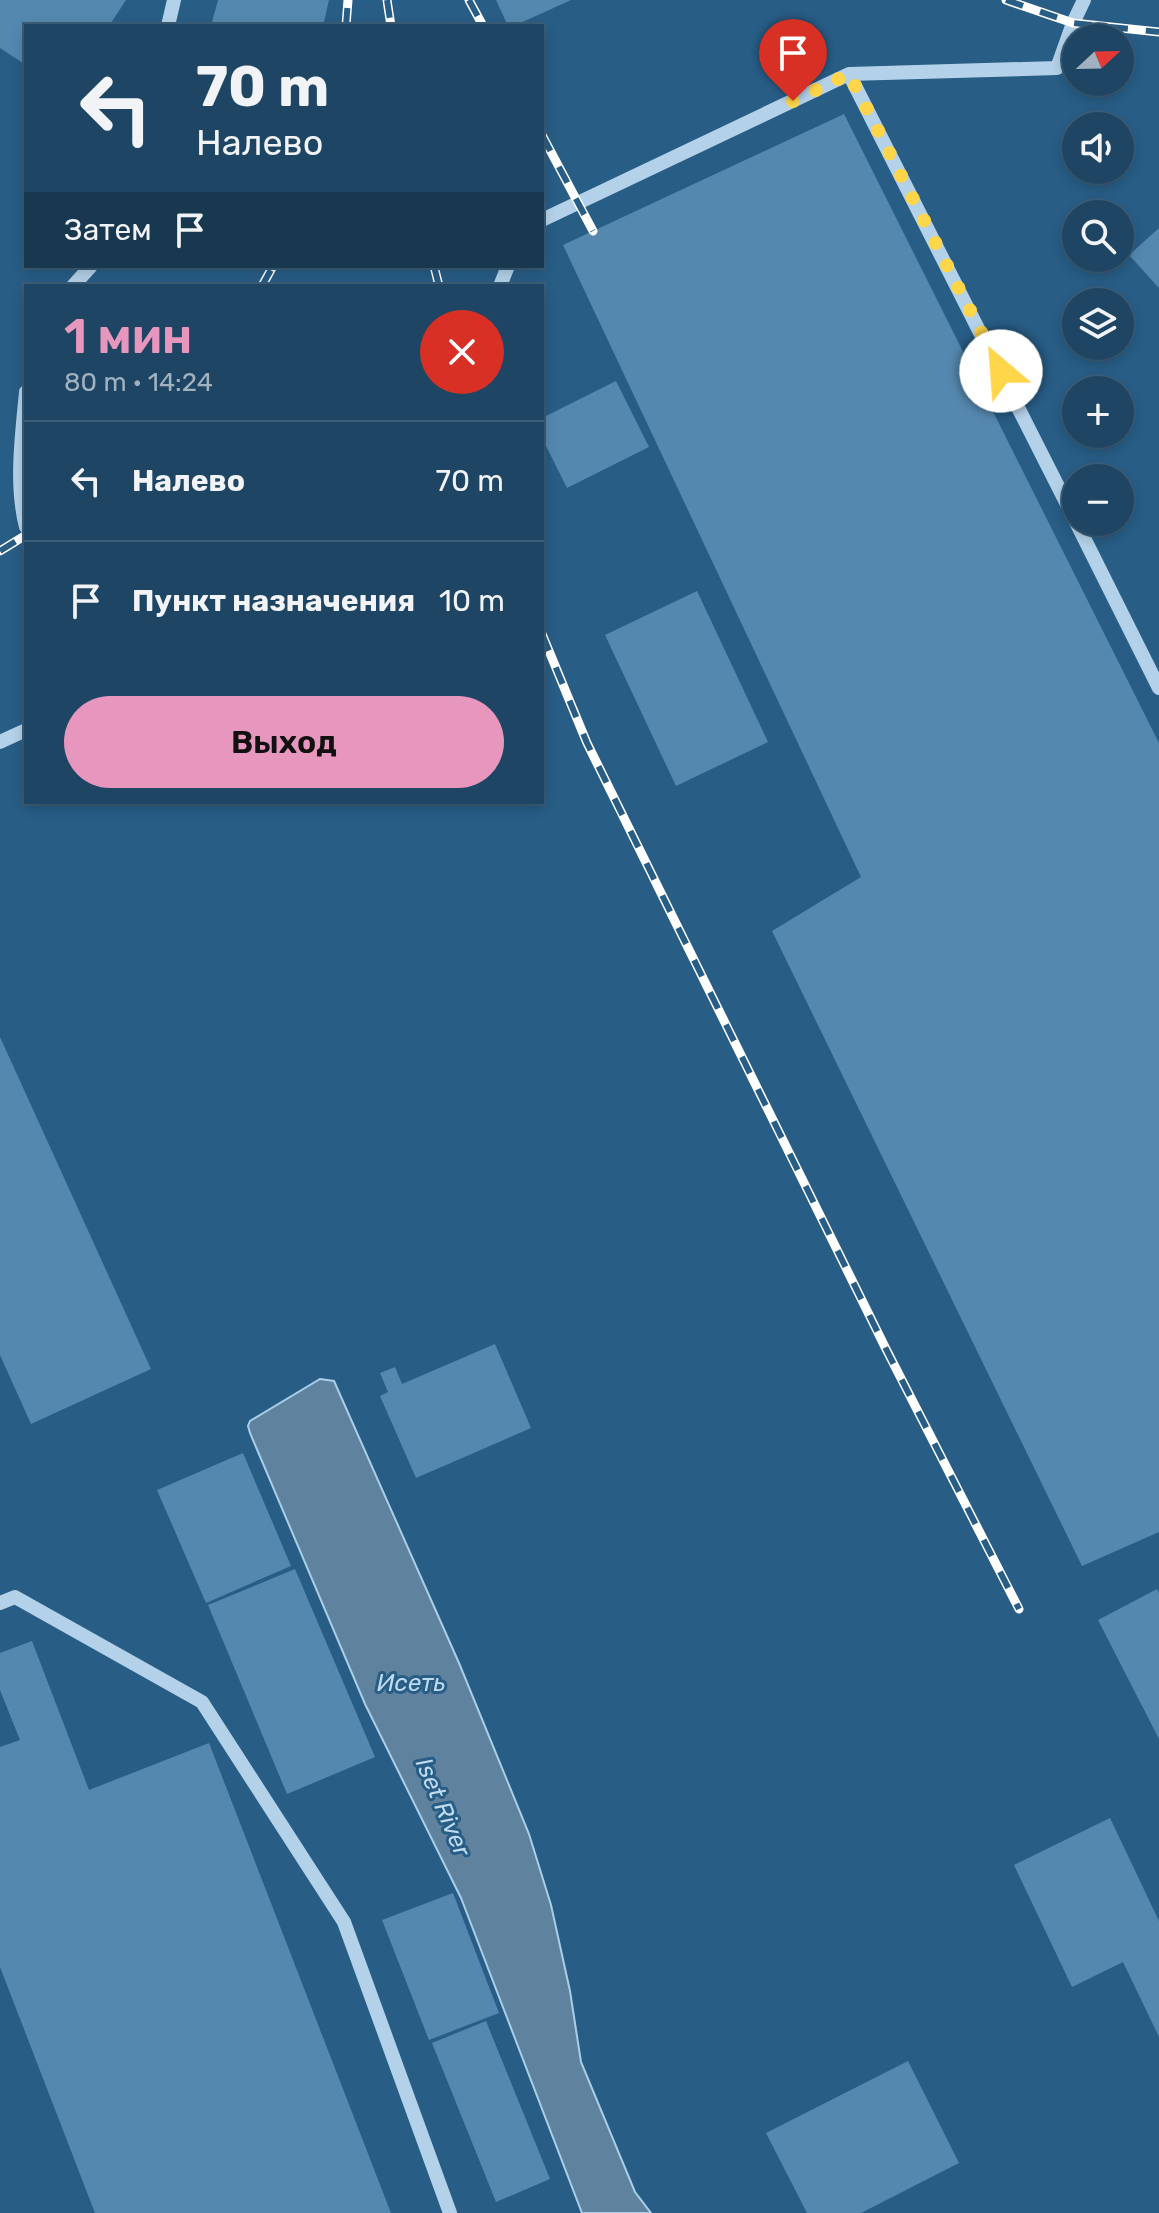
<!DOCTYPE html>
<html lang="ru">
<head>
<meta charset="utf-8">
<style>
	:root { --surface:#1e4664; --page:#2b506d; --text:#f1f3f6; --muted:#a1b1bf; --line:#3c5e78; --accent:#e797bd }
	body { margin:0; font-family:Rubik,sans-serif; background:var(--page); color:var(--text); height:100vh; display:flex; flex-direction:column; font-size:30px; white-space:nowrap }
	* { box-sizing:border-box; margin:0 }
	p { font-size:26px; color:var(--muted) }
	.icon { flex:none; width:44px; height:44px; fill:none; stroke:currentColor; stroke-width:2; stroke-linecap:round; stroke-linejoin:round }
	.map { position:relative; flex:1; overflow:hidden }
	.drawer { position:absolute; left:24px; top:284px; width:520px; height:520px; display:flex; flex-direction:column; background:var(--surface); border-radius:0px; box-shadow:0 4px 12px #0003,0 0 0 2px var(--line) }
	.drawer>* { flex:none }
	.guide { position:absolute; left:24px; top:24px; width:520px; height:244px; border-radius:0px; box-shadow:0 4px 12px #0003,0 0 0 2px var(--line); background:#1e4664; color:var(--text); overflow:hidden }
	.needle { width:52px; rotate:68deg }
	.tools { position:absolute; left:1062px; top:24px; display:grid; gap:16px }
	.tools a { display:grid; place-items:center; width:72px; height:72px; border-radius:50%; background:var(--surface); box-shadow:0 4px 12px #0003,0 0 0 2px var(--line); font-size:40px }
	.pin { position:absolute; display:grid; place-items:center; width:68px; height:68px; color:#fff; margin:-82px -34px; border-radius:50% 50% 50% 0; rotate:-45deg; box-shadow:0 0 8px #0007 }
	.pin .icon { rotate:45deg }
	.me { position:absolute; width:88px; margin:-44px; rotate:333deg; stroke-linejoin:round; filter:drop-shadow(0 0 6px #0008) }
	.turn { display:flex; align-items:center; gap:28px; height:168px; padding:0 40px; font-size:36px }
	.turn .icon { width:104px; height:104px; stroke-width:2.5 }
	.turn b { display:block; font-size:56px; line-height:68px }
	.then { display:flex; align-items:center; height:76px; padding:0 40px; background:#0003; gap:16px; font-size:30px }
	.round { display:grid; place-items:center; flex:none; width:84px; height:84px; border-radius:42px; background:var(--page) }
	.summary { display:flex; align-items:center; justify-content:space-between; height:136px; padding:0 40px }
	h1 { font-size:48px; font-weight:600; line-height:60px; color:var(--accent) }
	.button { display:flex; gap:16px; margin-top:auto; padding:16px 40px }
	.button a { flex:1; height:92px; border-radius:48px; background:var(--accent); color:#111; font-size:32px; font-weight:600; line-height:92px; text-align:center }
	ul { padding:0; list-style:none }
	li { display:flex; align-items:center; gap:24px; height:120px; padding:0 40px; border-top:2px solid var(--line) }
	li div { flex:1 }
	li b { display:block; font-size:30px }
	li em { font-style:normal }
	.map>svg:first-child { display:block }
</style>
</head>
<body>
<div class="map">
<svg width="1159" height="2213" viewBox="0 0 1159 2213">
	<rect width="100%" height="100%" fill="#285d86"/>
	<path fill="#5f839f" stroke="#a8cee8" stroke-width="2" d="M320 1379 334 1381 459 1663 529 1834 551 1905 570 1991 581 2062 635 2192 651 2213H582L461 1898 365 1704 250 1433 248 1426 250 1421Z"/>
	<path fill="#5588af" d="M0 0H126L109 26H26V65L0 48Z
		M218 0H329L323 26H211Z
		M496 0H571L514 26H508Z
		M844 114 1159 743V1532L1082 1566 772 931 861 877 563 245Z
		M1159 228V288L1129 255Z
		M616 381 649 447 567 488 542 438V418Z
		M697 591 768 742 676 786 605 635Z
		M0 1037 151 1369 31 1424 0 1355Z
		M495 1344 531 1428 416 1478 380 1396 388 1392 380 1373 395 1367 402 1384Z
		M243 1453 291 1566 206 1603 157 1490Z
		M295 1569 375 1757 287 1794 208 1605Z
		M1157 1589 1159 1593V1739L1098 1620Z
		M32 1641 89 1790 209 1743 391 2213H95L0 1967V1747L20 1740 0 1690V1653Z
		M1110 1818 1159 1921V2037L1123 1962 1072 1987 1014 1865Z
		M453 1893 499 2013 429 2040 382 1920Z
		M486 2021 550 2179 496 2202 432 2043Z
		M908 2061 959 2163 861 2213H807L766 2133Z"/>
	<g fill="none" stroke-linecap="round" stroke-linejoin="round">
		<path stroke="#b3d1e8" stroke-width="14" d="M168 26 174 0
			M849 74 1076 522
			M542 220 849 74 1057 68 1073 23 1084 0
			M73 286 91 266
			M500 286 508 266
			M26 392C22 436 15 484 26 527
			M1076 522 1159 688
			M0 742 26 730
			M0 1603 15 1597 202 1702 344 1922 450 2213"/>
		<g stroke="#fff" stroke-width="9">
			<path id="rail" d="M387 0 391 26
				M469 0 483 26
				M1006 0 1073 23 1159 32
				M346 26 348 0
				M542 135 593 231
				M434 266 439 286
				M262 286 273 266
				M0 551 26 535
				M542 634 587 743 885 1347 1019 1609"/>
		</g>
		<use href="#rail" stroke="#285d86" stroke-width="6" stroke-dasharray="18" stroke-linecap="butt"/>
	</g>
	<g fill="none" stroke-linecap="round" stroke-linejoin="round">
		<path stroke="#ffd54a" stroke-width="14" stroke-dasharray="0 25.2" d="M793 101 849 74 1001 371"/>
	</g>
	<g text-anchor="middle" stroke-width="6" stroke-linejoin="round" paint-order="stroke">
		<g font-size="24" font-style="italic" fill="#bfdbef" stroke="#285d86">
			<text x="411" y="1691">Исеть</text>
			<text transform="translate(443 1807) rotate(67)" y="8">Iset River</text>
		</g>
	</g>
</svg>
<div class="tools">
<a><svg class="needle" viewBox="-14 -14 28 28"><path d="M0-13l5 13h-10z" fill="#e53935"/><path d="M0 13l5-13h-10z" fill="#a1b1bf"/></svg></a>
<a><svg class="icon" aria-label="sound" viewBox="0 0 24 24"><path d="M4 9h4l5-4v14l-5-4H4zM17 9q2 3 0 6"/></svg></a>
<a><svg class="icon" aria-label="search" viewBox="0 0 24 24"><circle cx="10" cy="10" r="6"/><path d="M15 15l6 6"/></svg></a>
<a><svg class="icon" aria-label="layers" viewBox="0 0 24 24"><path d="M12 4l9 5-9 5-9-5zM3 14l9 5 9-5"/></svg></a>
<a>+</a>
<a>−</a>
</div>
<div class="pin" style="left:793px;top:101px;background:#d93025"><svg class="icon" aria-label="arrive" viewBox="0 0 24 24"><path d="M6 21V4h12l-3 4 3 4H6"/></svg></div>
<svg class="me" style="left:1001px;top:371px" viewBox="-20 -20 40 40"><circle r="19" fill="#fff"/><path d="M0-13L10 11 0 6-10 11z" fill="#ffd54a"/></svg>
<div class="guide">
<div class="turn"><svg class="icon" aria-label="left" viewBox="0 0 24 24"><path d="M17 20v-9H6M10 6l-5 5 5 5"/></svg><div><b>70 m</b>Налево</div></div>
<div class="then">Затем<svg class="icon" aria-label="arrive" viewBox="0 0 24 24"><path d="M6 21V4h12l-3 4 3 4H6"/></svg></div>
</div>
<section class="drawer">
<div class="summary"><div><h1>1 мин</h1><p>80 m · 14:24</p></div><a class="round" style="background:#d93025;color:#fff"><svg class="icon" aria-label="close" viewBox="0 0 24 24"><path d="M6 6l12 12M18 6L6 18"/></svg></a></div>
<ul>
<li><svg class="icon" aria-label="left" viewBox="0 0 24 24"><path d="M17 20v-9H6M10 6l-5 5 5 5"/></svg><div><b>Налево</b></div><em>70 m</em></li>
<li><svg class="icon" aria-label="arrive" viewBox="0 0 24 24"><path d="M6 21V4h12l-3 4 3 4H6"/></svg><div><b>Пункт назначения</b></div><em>10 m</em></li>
</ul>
<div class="button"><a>Выход</a></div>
</section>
</div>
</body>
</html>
